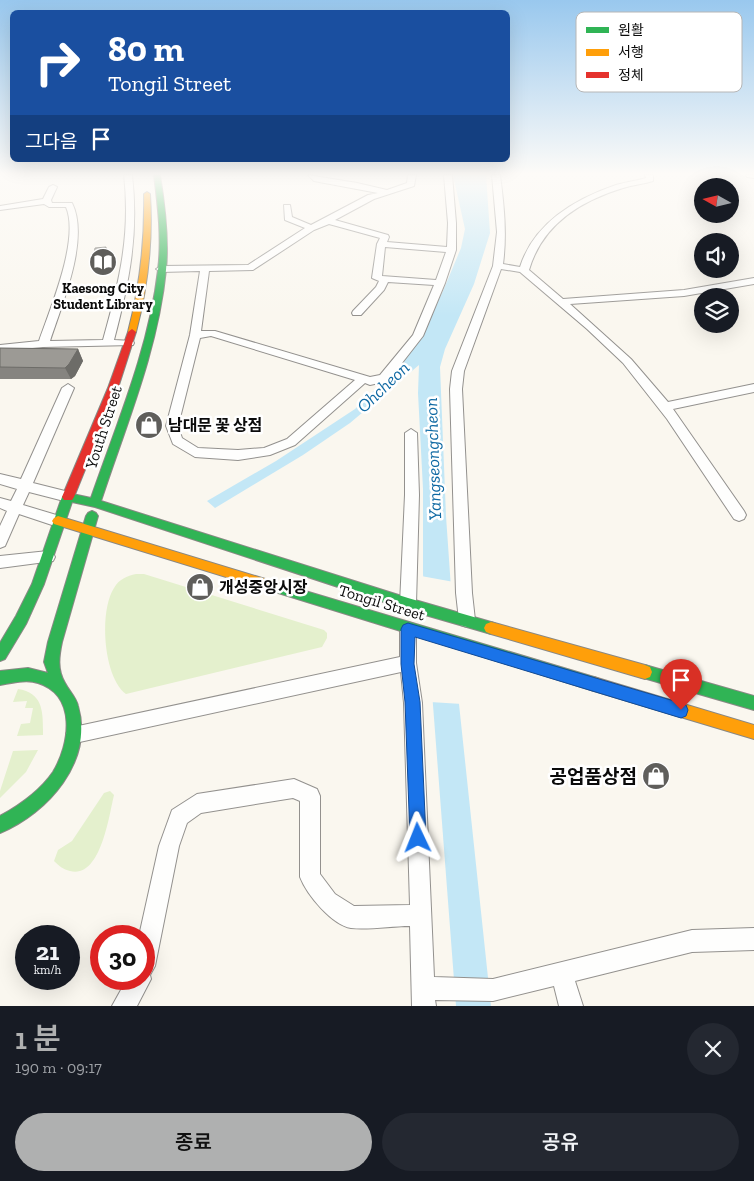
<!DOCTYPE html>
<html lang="ko">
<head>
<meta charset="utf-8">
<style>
	:root { --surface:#171b24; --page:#242831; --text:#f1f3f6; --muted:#9ea1a6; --accent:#afb0b0 }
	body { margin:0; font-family:"Zilla Slab","Noto Sans KR",serif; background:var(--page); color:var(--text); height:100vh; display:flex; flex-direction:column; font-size:19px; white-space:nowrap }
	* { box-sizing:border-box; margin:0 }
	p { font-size:16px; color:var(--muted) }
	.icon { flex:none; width:28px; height:28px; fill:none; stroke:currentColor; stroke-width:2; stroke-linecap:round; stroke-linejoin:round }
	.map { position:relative; height:1006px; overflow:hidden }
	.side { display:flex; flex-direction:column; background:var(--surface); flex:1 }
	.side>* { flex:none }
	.hud { position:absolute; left:10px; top:10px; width:500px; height:152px; border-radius:8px; box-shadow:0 5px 20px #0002; background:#1a4fa0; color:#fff; overflow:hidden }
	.needle { width:32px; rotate:278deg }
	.tools { position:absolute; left:694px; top:178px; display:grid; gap:10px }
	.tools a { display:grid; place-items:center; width:45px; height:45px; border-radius:50%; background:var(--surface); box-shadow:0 5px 20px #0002; font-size:25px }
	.speed { position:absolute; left:15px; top:925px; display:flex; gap:10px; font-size:25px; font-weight:700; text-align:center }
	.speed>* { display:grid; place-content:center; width:65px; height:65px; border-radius:50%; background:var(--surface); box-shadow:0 5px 20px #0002; line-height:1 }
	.speed small { font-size:12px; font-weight:400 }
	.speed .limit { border:8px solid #d22; background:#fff; color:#111 }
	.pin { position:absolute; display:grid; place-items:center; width:42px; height:42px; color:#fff; margin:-51px -21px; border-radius:50% 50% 50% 0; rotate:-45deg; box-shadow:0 0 5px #0007 }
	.pin .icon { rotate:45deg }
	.me { position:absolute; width:55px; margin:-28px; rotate:358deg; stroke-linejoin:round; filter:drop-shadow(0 0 4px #0008) }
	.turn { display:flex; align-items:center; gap:18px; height:105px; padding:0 15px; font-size:22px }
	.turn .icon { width:65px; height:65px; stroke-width:2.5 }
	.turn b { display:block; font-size:35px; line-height:42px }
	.then { display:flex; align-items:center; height:48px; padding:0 15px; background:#0003; gap:10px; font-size:19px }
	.round { display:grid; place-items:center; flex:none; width:52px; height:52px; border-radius:26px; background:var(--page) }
	.head { display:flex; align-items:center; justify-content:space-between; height:85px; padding:0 15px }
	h1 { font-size:30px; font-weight:600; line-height:38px; color:var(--accent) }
	.cta { display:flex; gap:10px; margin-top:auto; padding:10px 15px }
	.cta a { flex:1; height:58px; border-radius:30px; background:var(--accent); color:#111; font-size:20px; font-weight:600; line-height:58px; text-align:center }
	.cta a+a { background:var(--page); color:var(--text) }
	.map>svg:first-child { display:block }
</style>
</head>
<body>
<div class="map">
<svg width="754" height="1006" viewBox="0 0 754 1006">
	<rect width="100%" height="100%" fill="#faf7ef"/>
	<path fill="#e4f0cd" d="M136 574H144L324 630 327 633V638L322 647 126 694C103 677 99 611 114 588 119 579 127 576 136 574Z
		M18 689C44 693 43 713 43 735L17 736 21 724 30 723 33 708H25L27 701 13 702Z
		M38 750 26 772 0 798V791L13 751Z
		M110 791 114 795C109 815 101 879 70 871 63 869 60 867 54 861L58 850 72 841 104 793Z"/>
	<path fill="#c3e7f6" d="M453 175H486L490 233 474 284 445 349 440 367 446 516 459 704 491 1006H456L423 574V489L418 393 419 365 350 423 303 455 215 508 207 501 276 461 355 409 390 375 419 340 443 291 461 248 465 229Z"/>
	<path fill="#faf7ef" d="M421 576 454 582 462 704 430 702Z"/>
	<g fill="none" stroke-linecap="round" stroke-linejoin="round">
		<g stroke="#93918e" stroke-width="2">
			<path id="street" d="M124 175H132C139 234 129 283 114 340L133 341 134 343 133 345 43 347 0 351V345L39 341C50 309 80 239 66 207H49L44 204 0 210V206L43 199 49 187 53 185 57 187 51 200 52 203H72C90 239 62 304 50 341L103 340C119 283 131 235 124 175Z
				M308 175 357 183 387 190 407 183 408 175H416L414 186 374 199 335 220 388 235 389 237 387 242 447 247 448 223 444 175H452L456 223V250L445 283 423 336 388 381 370 385 365 383 295 445 270 455 238 460 195 457 173 444 166 426 190 335 200 271 161 272 156 269 161 266 248 265 305 228 285 220 284 205H290L292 217 311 225 368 195 378 193 314 181ZM329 224 380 238 377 244 372 278 379 281 376 287 353 311 352 313 353 315H361L384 290 388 282 434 285 413 335 380 375 370 377 215 331H201L209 271 253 270 314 230ZM385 247 446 252 436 280 382 276ZM211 336 355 380 287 439 264 448 238 450 198 448 182 438 178 426 200 338Z
				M492 175H500C504 205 507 234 503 264L520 267C534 223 575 199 616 185 626 182 636 181 646 178L645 175H653V181C643 184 633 185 623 188 580 201 542 225 529 270L563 299 684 290 754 278V284L684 296 570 304 631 359 668 402 754 384V392L673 409 744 511 746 515 744 519 739 521 734 519 667 419 623 363 587 329 520 272 501 269 464 371 462 389 472 593 475 620 473 625 467 627 461 625 459 620 456 593 450 389 452 371 493 266 497 232Z
				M746 175H754V178L747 177Z
				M68 384 74 388 33 483 73 493 75 497 73 501 68 502 29 492 23 505 63 517 65 521 63 525 58 527 19 514 5 546 0 548V526L7 511 0 508V498L11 501 17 489 0 484V474L21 479 62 388Z
				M411 429 417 433 419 495 416 604 414 609 408 611 402 609 400 604 405 495V433Z
				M48 551 53 553 55 557 53 561 0 568V556Z
				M408 622 414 624 416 629V663L422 703 434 977 493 979 692 930 754 928V950L692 952 575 981 583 1006H559L554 986 493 1001 435 1000 436 1006H412L410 926C393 926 368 930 351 928 332 925 307 895 300 877V801L293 798 201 813 187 823 179 846 155 966 150 975 151 979 137 1006H112L127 979H144V936H139L159 846 172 810 197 794 294 779 317 789 320 796V874L335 894 354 906 410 905 404 703 401 672 75 743 69 740 66 734 69 728 400 657V629L402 624Z"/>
		</g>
		<g stroke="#898884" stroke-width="2">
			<path id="fast" d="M154 175H160C165 206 169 238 166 270 158 350 126 425 101 501L408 598 491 622 496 624 498 628 496 632 491 634 408 610 95 507 72 502 44 584 26 624 5 659 0 661V643L16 616 32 584 62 497 64 494 68 493 91 498C117 423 149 349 158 270 162 239 158 206 154 175Z
				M92 511 96 513 98 516 62 642C59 656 57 670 65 683 69 691 76 697 78 706 94 761 48 813 0 833V816C20 805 40 791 53 772 70 744 77 695 38 683 26 679 12 683 0 685V671L28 668 48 673 44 662 48 642 86 516 88 513Z
				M275 582 594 677 599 679 601 684 599 689 594 691 275 592 271 591 269 587 271 583Z
				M645 665 754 696V710L640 677 638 672 640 667Z"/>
		</g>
		<g stroke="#898884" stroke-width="2">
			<path id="slow" d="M147 192 150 194C153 241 148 286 136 332L132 335 128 332C140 286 145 241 144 194Z
				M58 516 275 582 279 583 281 587 279 591 275 592 54 524 52 521 54 518Z
				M491 622 645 665 650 667 652 672 650 677 645 679 491 634 486 632 484 628 486 624Z
				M594 677 754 725V739L594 691 589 689 587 684 589 679Z"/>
		</g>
		<g stroke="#898884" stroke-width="2">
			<path id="jam" d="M132 329 136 332 118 388 74 497 72 500H64L62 497 108 388 128 332Z"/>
		</g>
		<use href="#street" fill="#fefefd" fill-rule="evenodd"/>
		<use href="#fast" fill="#30b455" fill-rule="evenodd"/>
		<use href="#slow" fill="#ff9f0a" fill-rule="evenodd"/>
		<use href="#jam" fill="#e5322d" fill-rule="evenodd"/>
	</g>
	<path fill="#868480" d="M109 255 107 268 96 269 93 261Z
		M0 348 78 349 83 361 75 376 71 379H0Z"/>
	<path fill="#6d6c68" d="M106 247 109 255 107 268 104 260Z
		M78 349 83 361 75 376 71 379 65 368Z"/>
	<path fill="#9c9a95" stroke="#6d6c68" d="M106 247 104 260 93 261 95 248Z
		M0 348 78 349 69 364 65 368 0 367Z"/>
	<linearGradient id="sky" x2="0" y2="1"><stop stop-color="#99c8ee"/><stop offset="0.55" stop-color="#fdfbf8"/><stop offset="1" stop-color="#fdfbf8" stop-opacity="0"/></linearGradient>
	<rect width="754" height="316" fill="url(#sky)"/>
	<path fill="#1a73e8" stroke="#114b97" d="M408 623 681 703 686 705 688 710 686 716 681 718 415 637 414 664 420 702 426 838 424 844 418 846 412 844 410 838 405 702 401 664V629L403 625Z"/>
	<defs>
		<g id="library-disc" transform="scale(1.4375)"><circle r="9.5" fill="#5f5e5b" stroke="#fff"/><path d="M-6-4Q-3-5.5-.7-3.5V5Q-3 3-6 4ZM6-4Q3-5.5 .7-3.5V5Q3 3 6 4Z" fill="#fff"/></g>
		<g id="shop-disc" transform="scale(1.4375)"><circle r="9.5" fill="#5f5e5b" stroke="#fff"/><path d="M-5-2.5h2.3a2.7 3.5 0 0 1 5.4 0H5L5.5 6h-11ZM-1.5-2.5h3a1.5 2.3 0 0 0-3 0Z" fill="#fff"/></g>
	</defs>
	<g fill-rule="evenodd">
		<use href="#library-disc" x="103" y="262"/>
		<use href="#shop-disc" x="149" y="425"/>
		<use href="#shop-disc" x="200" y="587"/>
		<use href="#shop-disc" x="656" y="776"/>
	</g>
	<g text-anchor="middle" stroke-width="5" stroke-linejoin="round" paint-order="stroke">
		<g font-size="14" font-weight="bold" fill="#0b0b0b" stroke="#fff">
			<text x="103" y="293">Kaesong City<tspan x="103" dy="16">Student Library</tspan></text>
		</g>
		<g font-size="16" font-weight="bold" fill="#0b0b0b" stroke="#fff" text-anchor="start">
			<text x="168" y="431">남대문 꽃 상점</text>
			<text x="219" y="593">개성중앙시장</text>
		</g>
		<g font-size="16" fill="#0b0b0b" stroke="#fff">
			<text transform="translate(103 427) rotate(-72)" y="6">Youth Street</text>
			<text transform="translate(382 602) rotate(17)" y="6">Tongil Street</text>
		</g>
		<g font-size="18" font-style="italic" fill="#0f69a3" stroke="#fff">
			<text transform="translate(383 387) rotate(-44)" y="6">Ohcheon</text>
			<text transform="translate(433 459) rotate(-92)" y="6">Yangseongcheon</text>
		</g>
		<g font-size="19" font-weight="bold" fill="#0b0b0b" stroke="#fff" text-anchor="end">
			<text x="637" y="783">공업품상점</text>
		</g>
	</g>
	<rect x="576" y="12" width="166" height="80" rx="8" fill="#fff" stroke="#b6b6b6" stroke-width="1"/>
	<rect x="586" y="27" width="23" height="6" fill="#30b455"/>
	<rect x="586" y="49" width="23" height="7" fill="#ff9f0a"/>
	<rect x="586" y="72" width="23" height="6" fill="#e5322d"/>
	<g font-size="14" fill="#0b0b0b">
		<text x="618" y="35">원활</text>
		<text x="618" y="57">서행</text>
		<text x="618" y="80">정체</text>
	</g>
</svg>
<div class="tools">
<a><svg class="needle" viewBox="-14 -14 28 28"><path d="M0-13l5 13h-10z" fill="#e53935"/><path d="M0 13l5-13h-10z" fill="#9ea1a6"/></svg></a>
<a><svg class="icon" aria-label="sound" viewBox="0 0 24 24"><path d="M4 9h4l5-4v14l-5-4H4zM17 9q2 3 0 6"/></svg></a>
<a><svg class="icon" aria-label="layers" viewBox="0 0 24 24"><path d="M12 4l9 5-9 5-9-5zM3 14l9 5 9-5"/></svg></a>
</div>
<div class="speed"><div>21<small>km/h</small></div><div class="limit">30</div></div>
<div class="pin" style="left:681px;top:710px;background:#d93025"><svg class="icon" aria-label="arrive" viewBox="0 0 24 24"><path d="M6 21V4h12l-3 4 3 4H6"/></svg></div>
<svg class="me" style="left:418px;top:838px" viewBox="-20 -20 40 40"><path d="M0-17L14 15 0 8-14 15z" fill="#1a73e8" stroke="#fff" stroke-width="4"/></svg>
<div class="hud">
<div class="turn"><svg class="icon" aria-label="right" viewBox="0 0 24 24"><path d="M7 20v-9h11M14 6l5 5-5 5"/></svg><div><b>80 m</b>Tongil Street</div></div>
<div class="then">그다음<svg class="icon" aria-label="arrive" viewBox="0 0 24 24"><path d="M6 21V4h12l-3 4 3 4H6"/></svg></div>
</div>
</div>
<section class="side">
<div class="head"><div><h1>1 분</h1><p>190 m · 09:17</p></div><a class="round"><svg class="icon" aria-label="close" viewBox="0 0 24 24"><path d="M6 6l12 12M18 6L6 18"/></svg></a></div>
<div class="cta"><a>종료</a><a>공유</a></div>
</section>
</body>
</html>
